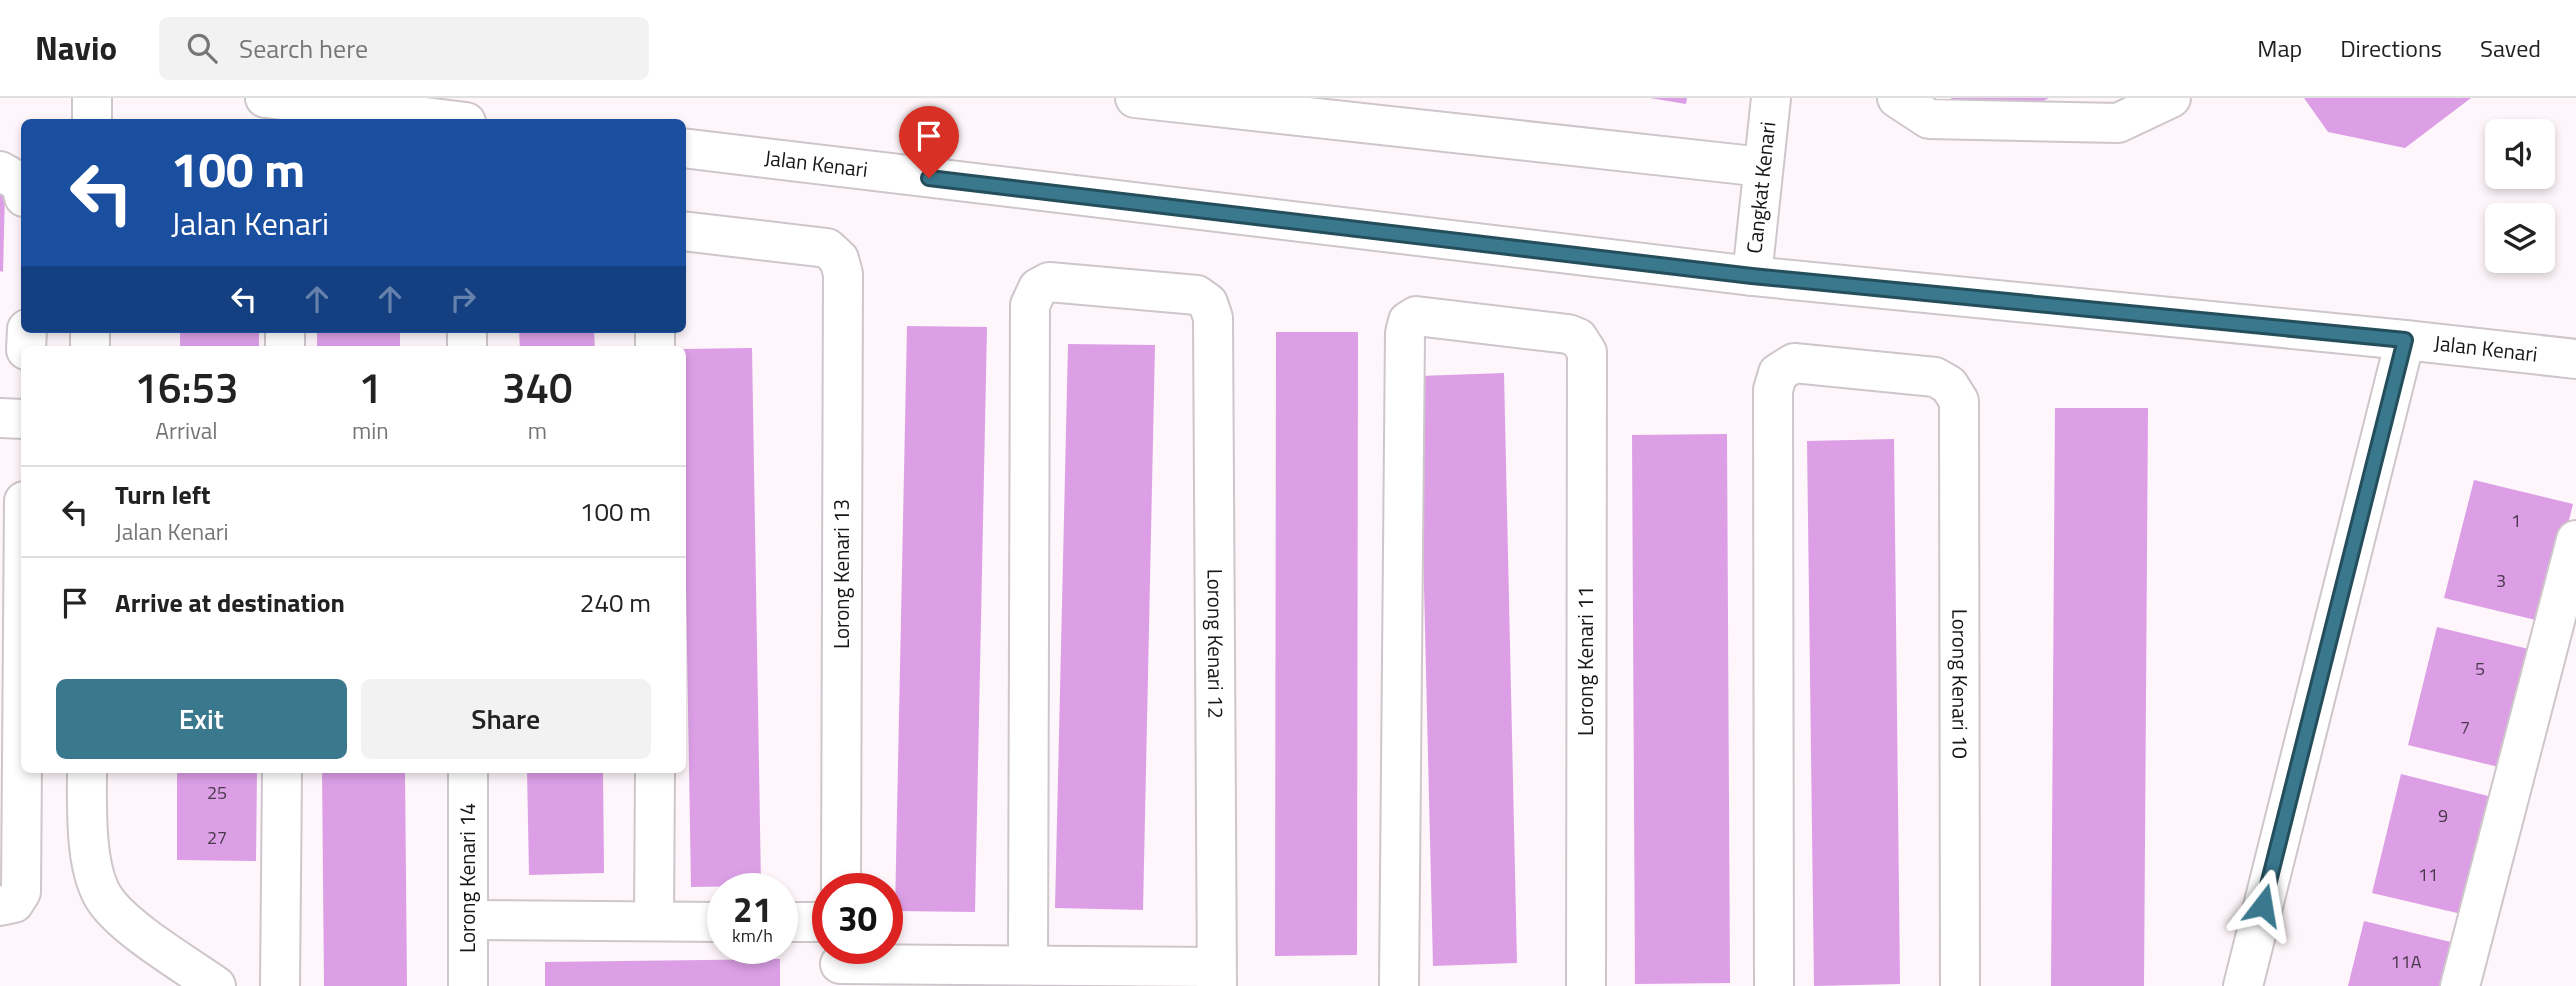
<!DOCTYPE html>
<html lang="en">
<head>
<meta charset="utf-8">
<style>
	:root { --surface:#fff; --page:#f2f2f2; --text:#222; --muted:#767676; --line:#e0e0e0; --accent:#39788d }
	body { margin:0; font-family:"Titillium Web",sans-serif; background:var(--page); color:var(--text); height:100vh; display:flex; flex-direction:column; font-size:26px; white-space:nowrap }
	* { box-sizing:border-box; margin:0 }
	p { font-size:23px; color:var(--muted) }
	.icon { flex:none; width:38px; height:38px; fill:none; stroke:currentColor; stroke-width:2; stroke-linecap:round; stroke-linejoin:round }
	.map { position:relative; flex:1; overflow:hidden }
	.panel { position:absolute; left:21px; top:248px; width:665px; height:427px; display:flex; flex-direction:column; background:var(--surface); border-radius:10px; box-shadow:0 4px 10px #0003 }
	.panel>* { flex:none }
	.hud { position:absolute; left:21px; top:21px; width:665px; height:214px; border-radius:10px; box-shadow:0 4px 10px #0003; background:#1a4fa0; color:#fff; overflow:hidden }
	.fabs { position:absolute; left:2485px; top:21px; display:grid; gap:14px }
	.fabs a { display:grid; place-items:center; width:70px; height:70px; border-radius:10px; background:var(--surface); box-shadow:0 4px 10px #0003; font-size:35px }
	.speed { position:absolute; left:707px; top:775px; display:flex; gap:14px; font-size:35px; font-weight:700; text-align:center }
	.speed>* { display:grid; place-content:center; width:91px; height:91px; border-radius:50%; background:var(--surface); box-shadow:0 4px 10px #0003; line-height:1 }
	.speed small { font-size:18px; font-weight:400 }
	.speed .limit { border:10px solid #d22; background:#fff; color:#111 }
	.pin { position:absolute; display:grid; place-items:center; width:60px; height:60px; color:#fff; margin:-72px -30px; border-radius:50% 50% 50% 0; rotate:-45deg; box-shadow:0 0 7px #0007 }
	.pin .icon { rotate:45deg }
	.me { position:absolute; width:77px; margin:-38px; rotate:14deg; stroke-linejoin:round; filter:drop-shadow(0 0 5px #0008) }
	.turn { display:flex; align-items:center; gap:24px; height:147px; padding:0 35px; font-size:32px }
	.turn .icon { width:91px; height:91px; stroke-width:2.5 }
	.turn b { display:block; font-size:49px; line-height:60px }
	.lanes { display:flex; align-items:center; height:66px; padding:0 35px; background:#0003; justify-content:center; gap:35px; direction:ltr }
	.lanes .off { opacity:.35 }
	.eta { display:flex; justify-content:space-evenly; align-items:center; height:119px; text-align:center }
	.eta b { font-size:42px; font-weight:600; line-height:49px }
	.primary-button { display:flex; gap:14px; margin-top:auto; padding:14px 35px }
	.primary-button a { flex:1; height:80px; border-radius:10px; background:var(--accent); color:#fff; font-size:28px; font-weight:600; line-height:80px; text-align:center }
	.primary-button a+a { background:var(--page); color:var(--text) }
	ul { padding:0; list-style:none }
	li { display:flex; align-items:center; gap:21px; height:91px; padding:0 35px; border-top:2px solid var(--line) }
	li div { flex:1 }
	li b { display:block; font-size:26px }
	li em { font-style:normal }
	header { display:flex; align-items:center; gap:42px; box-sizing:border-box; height:98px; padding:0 35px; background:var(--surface); border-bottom:2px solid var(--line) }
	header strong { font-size:33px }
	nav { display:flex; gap:38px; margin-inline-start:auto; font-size:24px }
	.search { width:490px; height:63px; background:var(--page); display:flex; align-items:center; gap:18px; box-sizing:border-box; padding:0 24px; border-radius:10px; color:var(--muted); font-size:26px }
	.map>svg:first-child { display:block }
</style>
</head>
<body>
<header>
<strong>Navio</strong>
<div class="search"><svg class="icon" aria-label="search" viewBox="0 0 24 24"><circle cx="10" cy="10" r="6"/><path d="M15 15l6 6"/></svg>Search here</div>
<nav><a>Map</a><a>Directions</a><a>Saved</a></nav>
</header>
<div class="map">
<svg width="2576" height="888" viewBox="0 0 2576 888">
	<rect width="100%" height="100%" fill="#fef6fa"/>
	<path fill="#dc9fe6" d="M1650 0H1687L1686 6Z
		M1951 0H2049L2020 15 1953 3Z
		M2304 0H2471L2405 50 2328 34Z
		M0 94 5 95 3 174 0 173Z
		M907 228 987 229 975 814 895 813Z
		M180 231H259V252H180Z
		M317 231H400V252H317Z
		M519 231H594L595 252H520Z
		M1276 234H1358L1357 857 1275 858Z
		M1068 246 1155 247 1143 812 1055 810Z
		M752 250 761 788 691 789 682 251Z
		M1504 275 1517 865 1433 868 1419 278Z
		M2055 310H2148L2144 888H2051Z
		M1727 336 1730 885 1635 886 1632 337Z
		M1894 341 1900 886 1814 888 1807 343Z
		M2474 382 2573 406 2544 524 2444 500Z
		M2437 529 2537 553 2507 671 2408 647Z
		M177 672H257L256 763 177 762Z
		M322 672H405L407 888H324Z
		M527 672H603L604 775 529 777Z
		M2401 676 2500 701 2470 818 2372 795Z
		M2364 823 2463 847 2452 888H2348Z
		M780 861V888H545V864Z"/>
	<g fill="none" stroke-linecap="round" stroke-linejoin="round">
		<g stroke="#cec6ca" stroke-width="42">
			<g id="minor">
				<path d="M265 0 466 24"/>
				<path d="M1135 0 1763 69"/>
				<path d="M1897 0 1929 21 2118 25 2171 0"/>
				<path d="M92 24V0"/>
				<path id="s1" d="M682 50 1752 178 2405 242 2576 261"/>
				<path d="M0 73 21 85 24 99"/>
				<path d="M682 133 827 150 839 161 843 176 841 791"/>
				<path id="s2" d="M1752 178 1771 0"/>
				<path d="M467 231V252"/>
				<path d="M26 252 27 231"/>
				<path d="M90 252V231"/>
				<path d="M285 252V231"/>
				<path d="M655 252V231"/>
				<path d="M0 320 24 321"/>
				<path d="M87 672C87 708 84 773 106 803 128 833 185 866 216 888"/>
				<path d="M468 672V888"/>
				<path d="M0 808 14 805 21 794 24 403"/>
				<path d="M468 822 723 824"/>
				<path d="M654 823 655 672"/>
				<path d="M782 824H828"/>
				<path d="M840 866 1216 869"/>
				<path id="s3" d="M1028 867 1030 207 1038 190 1049 184 1197 197 1208 205 1213 220 1217 888"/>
				<path d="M280 888 282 672"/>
				<path d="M1399 888 1405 235 1408 223 1416 218 1568 236 1578 240 1587 254 1586 888"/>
				<path id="s4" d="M1774 888 1773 292 1778 275 1794 265 1935 279 1949 287 1959 303 1960 888"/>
				<path d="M2243 888 2405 242"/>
				<path d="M2460 888 2576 442"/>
			</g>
		</g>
		<use href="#minor" stroke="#fff" stroke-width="38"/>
	</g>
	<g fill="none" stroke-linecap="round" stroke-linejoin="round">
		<g stroke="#254e5c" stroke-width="18">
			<path id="route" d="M929 80 1752 178 2405 242 2263 807"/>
		</g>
		<use href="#route" stroke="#39788d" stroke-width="12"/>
	</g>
	<g text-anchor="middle" stroke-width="6" stroke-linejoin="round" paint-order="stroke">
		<g font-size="18" fill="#49384b">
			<text x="2516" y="429">1</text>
			<text x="2501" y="489">3</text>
			<text x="2480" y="577">5</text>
			<text x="2465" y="636">7</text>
			<text x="217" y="701">25</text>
			<text x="2443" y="724">9</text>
			<text x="217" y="746">27</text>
			<text x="2428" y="783">11</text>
			<text x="2406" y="870">11A</text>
		</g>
		<g font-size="21" fill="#181617" stroke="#fff">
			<text dy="7" stroke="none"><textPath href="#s1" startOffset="135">Jalan Kenari</textPath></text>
			<text dy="7" stroke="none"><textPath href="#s2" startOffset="89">Cangkat Kenari</textPath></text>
			<text dy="7" stroke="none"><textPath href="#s1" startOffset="1815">Jalan Kenari</textPath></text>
			<text transform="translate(842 476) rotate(-90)" y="7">Lorong Kenari 13</text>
			<text dy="7" stroke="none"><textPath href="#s3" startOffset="1195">Lorong Kenari 12</textPath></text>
			<text transform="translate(1586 563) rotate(-90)" y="7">Lorong Kenari 11</text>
			<text dy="7" stroke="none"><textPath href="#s4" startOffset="1092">Lorong Kenari 10</textPath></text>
			<text transform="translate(468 780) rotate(-90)" y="7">Lorong Kenari 14</text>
		</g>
	</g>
</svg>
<div class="fabs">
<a><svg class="icon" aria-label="sound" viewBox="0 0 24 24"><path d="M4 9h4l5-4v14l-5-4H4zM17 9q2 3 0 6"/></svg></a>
<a><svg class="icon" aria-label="layers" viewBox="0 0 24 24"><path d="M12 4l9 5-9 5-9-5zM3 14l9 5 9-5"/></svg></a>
</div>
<div class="speed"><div>21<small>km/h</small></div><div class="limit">30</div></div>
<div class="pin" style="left:929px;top:80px;background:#d93025"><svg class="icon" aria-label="arrive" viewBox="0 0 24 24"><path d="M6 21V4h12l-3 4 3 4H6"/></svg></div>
<svg class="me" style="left:2263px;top:807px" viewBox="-20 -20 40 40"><path d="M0-17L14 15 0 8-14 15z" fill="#39788d" stroke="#fff" stroke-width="4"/></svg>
<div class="hud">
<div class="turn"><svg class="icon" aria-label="left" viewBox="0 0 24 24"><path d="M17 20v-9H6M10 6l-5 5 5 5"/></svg><div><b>100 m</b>Jalan Kenari</div></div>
<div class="lanes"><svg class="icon" aria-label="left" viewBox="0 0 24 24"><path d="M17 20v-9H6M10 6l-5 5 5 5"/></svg><svg class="icon off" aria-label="ahead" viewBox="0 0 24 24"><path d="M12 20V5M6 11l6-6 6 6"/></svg><svg class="icon off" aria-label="ahead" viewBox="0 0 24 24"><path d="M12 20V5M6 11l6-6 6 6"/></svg><svg class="icon off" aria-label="right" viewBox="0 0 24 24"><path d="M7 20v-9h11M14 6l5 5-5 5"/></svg></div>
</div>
<section class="panel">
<div class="eta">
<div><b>16:53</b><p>Arrival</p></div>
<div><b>1</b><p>min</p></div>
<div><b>340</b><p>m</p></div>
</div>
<ul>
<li><svg class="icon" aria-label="left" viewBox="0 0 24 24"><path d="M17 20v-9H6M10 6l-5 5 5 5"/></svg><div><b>Turn left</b><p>Jalan Kenari</p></div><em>100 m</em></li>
<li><svg class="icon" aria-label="arrive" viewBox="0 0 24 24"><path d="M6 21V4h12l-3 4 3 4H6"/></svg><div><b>Arrive at destination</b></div><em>240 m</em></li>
</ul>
<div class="primary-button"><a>Exit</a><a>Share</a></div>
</section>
</div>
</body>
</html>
